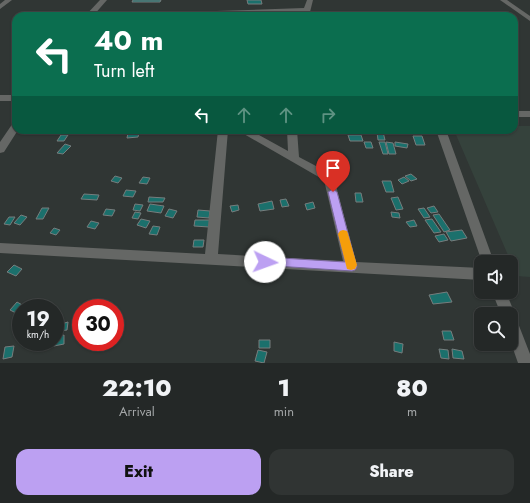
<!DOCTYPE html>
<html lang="en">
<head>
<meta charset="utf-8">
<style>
	:root { --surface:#242827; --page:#303433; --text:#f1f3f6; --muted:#a3a6a7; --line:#414444; --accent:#bca0f2 }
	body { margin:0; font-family:Jost,sans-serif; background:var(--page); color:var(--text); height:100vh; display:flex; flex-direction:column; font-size:15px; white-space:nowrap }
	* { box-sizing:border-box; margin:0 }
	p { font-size:13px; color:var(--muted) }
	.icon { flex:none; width:22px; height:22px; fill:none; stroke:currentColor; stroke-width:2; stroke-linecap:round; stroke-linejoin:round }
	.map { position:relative; height:363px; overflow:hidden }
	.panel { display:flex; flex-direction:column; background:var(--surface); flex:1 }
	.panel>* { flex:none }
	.guide { position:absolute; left:12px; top:12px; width:506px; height:122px; border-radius:12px; box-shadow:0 1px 3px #0004,0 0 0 1px var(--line); background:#0b6e4f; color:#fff; overflow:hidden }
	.fabs { position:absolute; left:474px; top:255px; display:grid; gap:8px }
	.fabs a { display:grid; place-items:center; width:44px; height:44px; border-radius:8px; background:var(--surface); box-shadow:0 1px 3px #0004,0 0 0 1px var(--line); font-size:20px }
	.speed { position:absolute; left:12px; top:299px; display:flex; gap:8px; font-size:20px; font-weight:700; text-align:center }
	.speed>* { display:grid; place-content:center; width:52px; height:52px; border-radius:50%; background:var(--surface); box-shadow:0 1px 3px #0004,0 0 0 1px var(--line); line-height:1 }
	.speed small { font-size:10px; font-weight:400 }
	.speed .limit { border:6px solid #d22; background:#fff; color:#111 }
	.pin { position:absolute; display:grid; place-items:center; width:34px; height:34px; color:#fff; margin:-41px -17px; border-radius:50% 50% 50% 0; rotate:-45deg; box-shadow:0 0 4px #0007 }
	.pin .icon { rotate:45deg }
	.me { position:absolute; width:44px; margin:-22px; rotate:93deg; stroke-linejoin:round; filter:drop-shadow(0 0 3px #0008) }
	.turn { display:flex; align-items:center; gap:14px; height:84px; padding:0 16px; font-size:18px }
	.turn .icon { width:52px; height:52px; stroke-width:2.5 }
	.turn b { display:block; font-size:28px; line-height:34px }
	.lanes { display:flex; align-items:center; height:38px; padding:0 16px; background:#0003; justify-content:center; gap:20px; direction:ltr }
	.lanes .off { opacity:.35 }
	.eta { display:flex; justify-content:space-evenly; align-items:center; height:68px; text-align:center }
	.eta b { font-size:24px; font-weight:800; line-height:28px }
	.action { display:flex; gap:8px; margin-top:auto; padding:8px 16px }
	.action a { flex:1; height:46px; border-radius:12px; background:var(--accent); color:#111; font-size:16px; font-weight:800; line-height:46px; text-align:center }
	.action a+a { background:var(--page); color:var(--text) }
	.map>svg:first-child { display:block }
</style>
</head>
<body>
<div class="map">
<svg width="530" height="363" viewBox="0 0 530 363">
	<rect width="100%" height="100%" fill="#303634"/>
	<path fill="#35423c" d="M514 126H530V277L517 276 454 130H514Z"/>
	<path fill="#1b706c" stroke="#767d7d" d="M133 0H161L160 2H132Z
		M247 0H261L262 4H248Z
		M377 132H383L385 140H378Z
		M128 133H139L138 137 127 138Z
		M61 135H68L64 141H57Z
		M348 135H361L363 141H350Z
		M413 136H422L425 145H416Z
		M364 142H371L373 148H366Z
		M379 142H385L388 154H383Z
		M386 142 393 143 396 154H389Z
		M395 142 408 144 407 148 395 146Z
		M65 144 71 146 63 154 57 153Z
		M411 174 417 179 411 181 405 176Z
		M115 176 122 178 118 183 111 181Z
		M143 177 150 178 147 184 139 183Z
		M404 177 409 181 402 184 398 180Z
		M382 181H391L394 192H386Z
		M126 190 136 191 133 197 123 196Z
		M355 193H361L363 202H356Z
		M84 194 99 195 97 200 81 199Z
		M149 197 165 198 163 202H148Z
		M398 197 403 209 396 210 391 198Z
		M286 199 289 206 282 207 280 200Z
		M272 201 274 209 260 211 258 204Z
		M313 202 315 208 307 210 305 204Z
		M135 204 143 205 140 211 133 210Z
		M150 204 164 206 161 213 147 211Z
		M238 205 239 210 232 212 230 206Z
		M434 206 438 212 431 213 427 208Z
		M42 208H49L43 219H36Z
		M424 208 430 217 424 218 418 209Z
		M106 209 115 210 112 216 103 215Z
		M169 209 177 211 173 218 165 216Z
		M198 210 210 211 209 218 197 217Z
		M135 212 141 213 138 219 132 218Z
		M391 212 399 213 400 218 392 217Z
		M439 214 450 230 444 232 433 215Z
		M21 215 27 217 20 225 14 223Z
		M9 217H15L10 225 4 224Z
		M141 219 150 221 146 228 137 225Z
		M432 219 441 232 434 233 425 220Z
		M195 220H210L209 227 194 226Z
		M414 220 417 226 410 227 406 222Z
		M91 221 99 223 95 229 87 227Z
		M153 226 160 227 157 235 149 234Z
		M54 228 60 230 56 235 50 233Z
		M462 230 467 238 451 241 446 232Z
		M444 234 448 240 439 242 435 236Z
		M194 240H204L203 247H193Z
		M14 265 22 269 16 276 7 272Z
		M447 292 452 302 433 304 429 295Z
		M17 302 24 306 18 314 10 310Z
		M68 322 67 330 60 331 61 324Z
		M442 331H451L454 340H444Z
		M64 335V344L54 346 55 337Z
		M259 340H270V348H259Z
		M394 342 403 344 402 353 394 351Z
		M484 344H505L506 347H485Z
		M14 346 12 357 3 359 5 347Z
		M439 349 448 350 449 359 441 358Z
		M452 349 462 351 464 359 453 358Z
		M258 350 267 352 264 363 255 361Z"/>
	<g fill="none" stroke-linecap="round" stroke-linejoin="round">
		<path fill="#656765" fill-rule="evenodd" d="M5 0H12L0 9V4Z
			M100 0H107L93 16H85Z
			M307 0H313L309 16H301L303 12 216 15 212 13 216 11 304 8Z
			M0 95H16V101H0Z
			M514 111H530V117H514Z
			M16 122V130H18L4 152 0 153V142L13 123Z
			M218 130H228L218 254 343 261 324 180 237 130H250L288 151 287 130H297L299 157 333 175 334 178 356 262 481 268V280L0 253V243L205 254Z
			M436 130H446L494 262H482Z
			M492 292H506L515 314 514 317 516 318 530 354V363H518L511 343V314H501Z"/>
		<path fill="#656765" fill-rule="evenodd" d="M500 0H507L530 16V21Z"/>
	</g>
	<path fill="#bca0f2" stroke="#7a689d" d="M333 189 337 192 357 267 355 270 352 271 261 265 260 262 261 259 265 257 345 262 328 192Z"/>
	<path fill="#f59e0b" d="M343 230 347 231 348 234 357 265 355 269 351 270 347 269 346 265 338 234 340 231Z"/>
</svg>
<div class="fabs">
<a><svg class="icon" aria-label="sound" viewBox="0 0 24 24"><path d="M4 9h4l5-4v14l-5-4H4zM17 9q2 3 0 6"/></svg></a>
<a><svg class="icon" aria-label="search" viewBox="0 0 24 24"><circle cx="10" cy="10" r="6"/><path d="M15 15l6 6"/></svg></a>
</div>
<div class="speed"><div>19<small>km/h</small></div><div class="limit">30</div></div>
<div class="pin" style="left:333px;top:192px;background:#d93025"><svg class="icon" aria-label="arrive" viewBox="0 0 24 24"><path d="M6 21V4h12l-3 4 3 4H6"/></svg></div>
<svg class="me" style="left:265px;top:262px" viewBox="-20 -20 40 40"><circle r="19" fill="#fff"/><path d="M0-13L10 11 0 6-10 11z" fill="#bca0f2"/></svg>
<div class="guide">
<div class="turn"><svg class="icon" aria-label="left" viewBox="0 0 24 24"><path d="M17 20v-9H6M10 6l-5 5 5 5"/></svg><div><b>40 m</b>Turn left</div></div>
<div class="lanes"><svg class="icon" aria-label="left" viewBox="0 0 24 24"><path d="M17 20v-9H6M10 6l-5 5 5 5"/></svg><svg class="icon off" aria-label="ahead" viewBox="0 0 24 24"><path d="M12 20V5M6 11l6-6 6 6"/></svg><svg class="icon off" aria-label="ahead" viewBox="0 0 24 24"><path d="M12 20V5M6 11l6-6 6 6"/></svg><svg class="icon off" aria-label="right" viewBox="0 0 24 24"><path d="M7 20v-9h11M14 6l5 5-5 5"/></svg></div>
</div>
</div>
<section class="panel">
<div class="eta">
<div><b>22:10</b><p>Arrival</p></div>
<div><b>1</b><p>min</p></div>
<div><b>80</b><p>m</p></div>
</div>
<div class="action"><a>Exit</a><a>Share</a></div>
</section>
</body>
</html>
